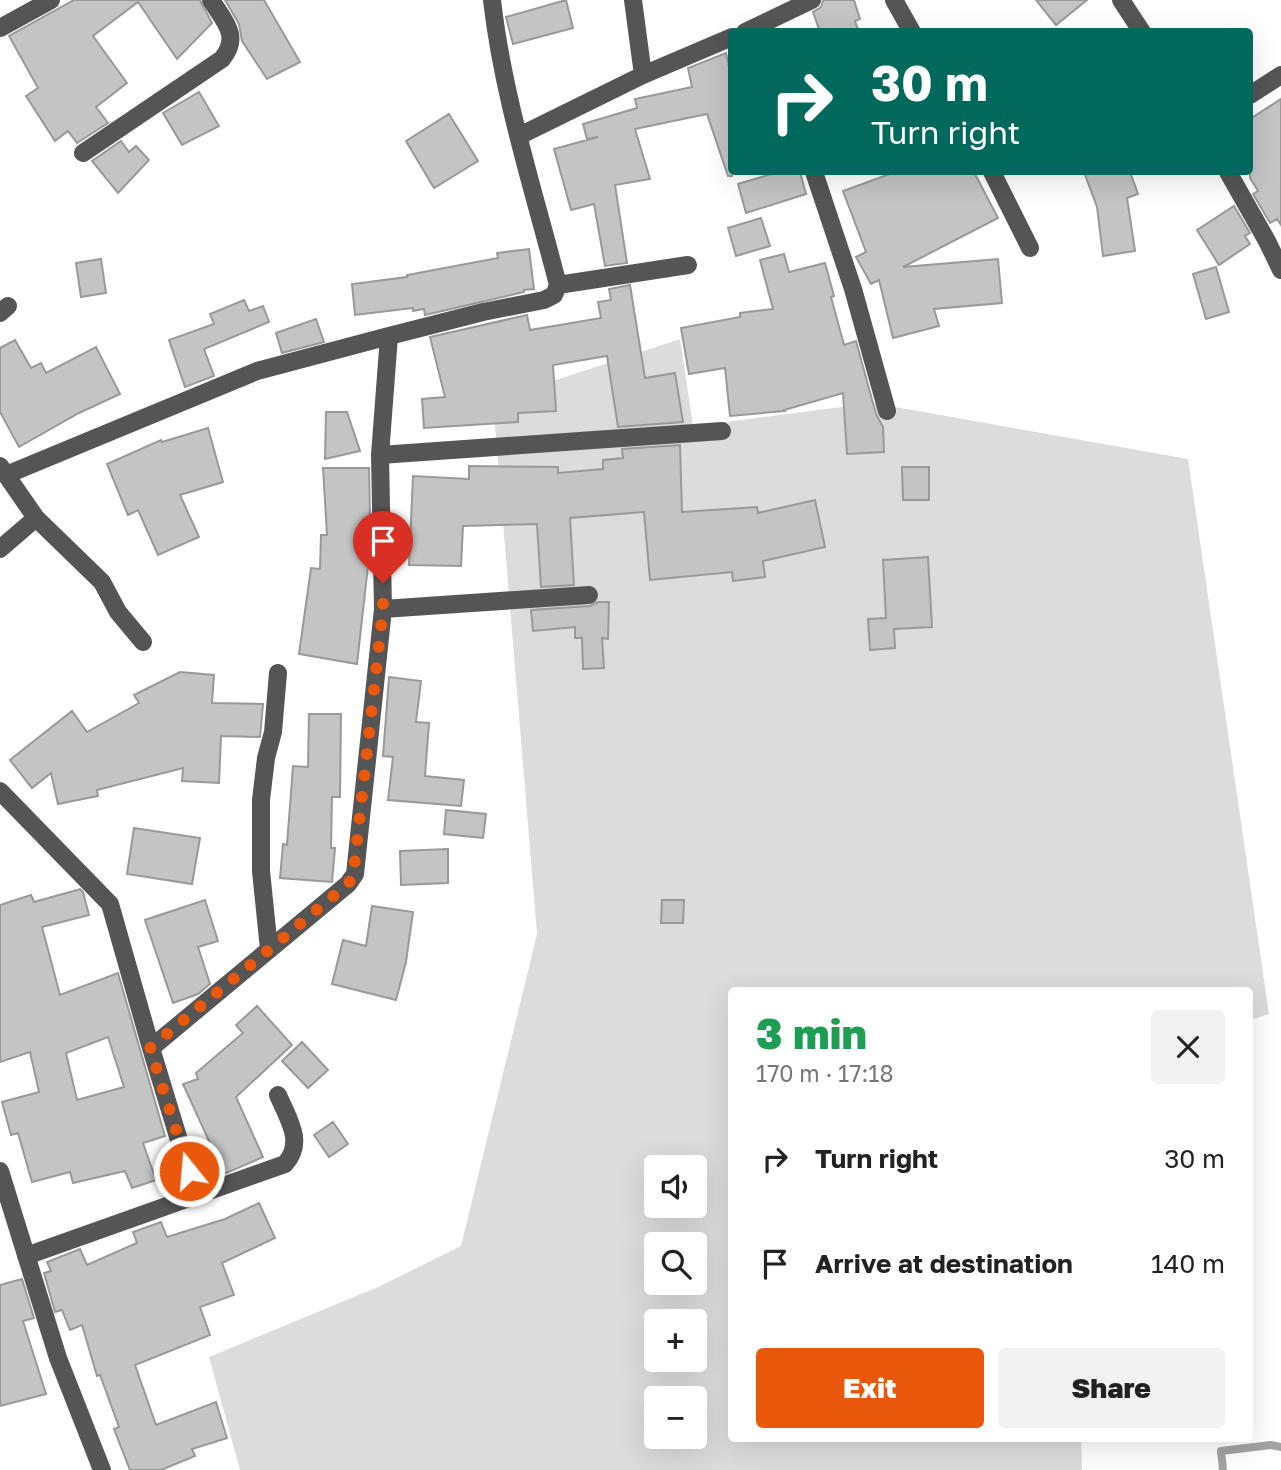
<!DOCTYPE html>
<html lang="en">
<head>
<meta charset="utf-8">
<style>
	:root { --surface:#fff; --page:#f2f2f2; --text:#222; --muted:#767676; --accent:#ea580c }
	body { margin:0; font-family:"Golos Text",sans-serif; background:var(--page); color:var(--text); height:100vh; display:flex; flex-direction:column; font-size:26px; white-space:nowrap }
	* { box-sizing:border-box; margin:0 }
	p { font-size:23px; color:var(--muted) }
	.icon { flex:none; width:38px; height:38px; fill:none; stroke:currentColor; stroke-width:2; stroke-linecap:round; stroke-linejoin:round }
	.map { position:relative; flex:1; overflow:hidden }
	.details { position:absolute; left:728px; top:987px; width:525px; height:455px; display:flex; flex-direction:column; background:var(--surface); border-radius:7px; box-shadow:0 7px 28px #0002 }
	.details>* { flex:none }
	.guide { position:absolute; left:728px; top:28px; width:525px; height:147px; border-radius:7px; box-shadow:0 7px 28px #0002; background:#00695c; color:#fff; overflow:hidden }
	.tools { position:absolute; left:644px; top:1155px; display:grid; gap:14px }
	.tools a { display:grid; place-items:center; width:63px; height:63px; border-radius:7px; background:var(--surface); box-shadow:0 7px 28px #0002; font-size:35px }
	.pin { position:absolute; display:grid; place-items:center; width:60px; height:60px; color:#fff; margin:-72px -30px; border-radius:50% 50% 50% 0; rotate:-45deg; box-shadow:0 0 7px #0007 }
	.pin .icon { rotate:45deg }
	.me { position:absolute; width:77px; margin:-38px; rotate:343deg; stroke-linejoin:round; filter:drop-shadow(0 0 5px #0008) }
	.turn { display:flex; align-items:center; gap:24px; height:147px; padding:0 28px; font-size:32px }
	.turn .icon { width:91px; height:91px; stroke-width:2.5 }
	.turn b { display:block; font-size:49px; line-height:60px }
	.round { display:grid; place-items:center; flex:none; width:74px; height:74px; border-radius:7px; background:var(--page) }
	.overview { display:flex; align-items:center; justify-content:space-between; height:119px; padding:0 28px }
	h1 { font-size:42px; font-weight:800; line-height:52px; color:#1e9e55 }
	.primary-button { display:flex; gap:14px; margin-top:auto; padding:14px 28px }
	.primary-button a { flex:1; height:80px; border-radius:7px; background:var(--accent); color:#fff; font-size:28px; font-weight:800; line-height:80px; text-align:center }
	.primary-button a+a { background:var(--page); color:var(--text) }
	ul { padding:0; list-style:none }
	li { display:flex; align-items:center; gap:21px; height:105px; padding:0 28px }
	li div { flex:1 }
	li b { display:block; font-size:26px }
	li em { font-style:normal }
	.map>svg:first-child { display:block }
</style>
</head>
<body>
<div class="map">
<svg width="1281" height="1470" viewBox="0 0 1281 1470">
	<rect width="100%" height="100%" fill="#fff"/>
	<path fill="#dcdcdc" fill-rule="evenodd" d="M680 339 693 426 873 403 1188 459 1269 1014 1250 1020V990H732V1438L1081 1439 1082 1470H240L209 1357 378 1287 461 1246 537 934 493 401ZM656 1167H695V1206H656ZM656 1244H695V1283H656ZM656 1321H695V1360H656ZM656 1398H695V1437H656Z"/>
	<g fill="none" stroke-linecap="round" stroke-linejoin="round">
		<path stroke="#a3a3a3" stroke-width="8" d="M1223 1470 1221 1451 1271 1445 1281 1447"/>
	</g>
	<path fill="#c4c4c4" stroke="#999" stroke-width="2" fill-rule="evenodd" d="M74 0H200L212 23 177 59 138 2 93 36 127 83 96 107 108 123 77 143 68 131 55 141 26 96 38 88 9 36Z
		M225 0H264L300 62 267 79 242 41 239 24Z
		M566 0 573 28 513 44 506 17Z
		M823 0H854L860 19 855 21 859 32H820L813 12 821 7Z
		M1036 0H1087L1056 25Z
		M726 53 732 80V176H728L707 114 635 129 650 179 615 185 627 263 605 266 594 204 571 210 554 149 598 137 587 139 583 124 637 108 635 99 692 87 688 68Z
		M199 92 219 126 182 145 163 113Z
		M1281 99V225L1277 219 1270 223 1253 194 1258 191 1250 178V119Z
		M449 114 478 161 434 188 406 141Z
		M121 141 129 152 136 146 149 160 118 193 92 161Z
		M778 172H800L806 194 746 213 738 184Z
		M895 172H974L998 218 903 267 998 259 1002 303 934 309 939 326 893 338 879 280 871 284 856 257 866 252 843 191Z
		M1084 172H1130L1138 194 1127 198 1135 251 1103 256 1097 207Z
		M1234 206 1250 233 1245 236 1250 244 1219 265 1197 230Z
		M761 218 770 246 736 256 728 228Z
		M529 249 534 289 524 290V292L425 315 424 309 413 311V308L355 315 352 284 407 277V275L498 258 497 253Z
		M784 254 789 272 825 263 834 296 831 297 844 345 856 341 876 414 883 427 884 452 847 454 843 393 784 410 785 411 730 416 725 368 689 374 681 328 740 317V313L773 309 760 260Z
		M101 259 106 293 81 297 76 263Z
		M1216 267 1229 312 1206 319 1193 274Z
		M630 285 645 378 675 373 683 422 618 427 607 356 553 365 556 411 518 413V422L424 428 422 399 445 397 430 337 527 315 530 330 601 318 598 302 611 300 609 289Z
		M244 300 249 311 263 306 269 322 204 349 214 376 185 387 169 340 214 324 210 314Z
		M316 319 324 342 282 353 276 333Z
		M15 340 31 368 41 363 46 373 96 347 120 394 79 413 19 447 0 412V348Z
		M326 412H347L360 451 325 459Z
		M208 428 223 482 180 495 199 537 158 555 138 510 128 515 107 464 161 440 162 442Z
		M680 445 682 512 757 507 758 513 815 500 825 547 763 561 765 577 733 581 732 572 650 580 644 512 570 518 574 585 541 587 537 524 463 526 461 566 409 565 413 476 469 479V466L558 467V473L603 469V460L623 458 622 449Z
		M902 467H929V500H903Z
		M323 468H369L371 566H368L357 664 299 654 311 568 320 569 321 535H327Z
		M928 557 932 627 894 629 895 648 870 650 868 619 886 618 883 560Z
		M598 602H609L608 639 602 638 604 668 583 669 582 638H575V627L533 631 531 610 590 606Z
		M180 672 214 675 212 703 263 704 260 737 221 736 219 783 182 781 183 768 97 790 98 796 58 804 51 773 32 788 10 760 72 711 87 732 139 703 134 695Z
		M389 677 421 681 416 722 429 723 425 776 464 780 461 806 388 800 393 757 383 756Z
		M309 714H341L340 797H332L331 848H335L332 882 280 878 283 844 287 845 293 766 308 767Z
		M446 810 486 814 483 838 444 834Z
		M134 828 200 838 192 884 127 874Z
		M448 849V883L401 885 400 851Z
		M80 889 83 892 89 915 42 927 60 995 118 973 165 1136 143 1143 156 1180 132 1188 125 1171 73 1183 70 1172 32 1182 18 1133 11 1135 2 1102 39 1092 30 1052 0 1062V905L31 895 34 902ZM108 1037 124 1087 77 1100 66 1053Z
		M205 900 218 941 198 947 210 984 198 994 173 1003 145 920Z
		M662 900H684L683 923H661Z
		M372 906 413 912 406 962 396 1000 332 984 343 940 366 946Z
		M257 1006 292 1045 236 1097 263 1157 224 1174 183 1084 198 1079 196 1073 243 1033 236 1025Z
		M302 1042 328 1070 308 1088 282 1061Z
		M333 1122 348 1144 329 1157 314 1135Z
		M259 1203 275 1238 222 1263 234 1295 200 1307 210 1335 135 1365 156 1425 216 1402 227 1438 192 1449 195 1456 161 1470H130L114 1429 119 1427 100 1375 97 1376 82 1325 70 1330 62 1310 55 1312 44 1273 51 1271 47 1262 80 1249 87 1265 137 1243 133 1232 161 1222 167 1237 225 1219Z
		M22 1279 34 1318 23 1321 46 1394 0 1406V1285Z"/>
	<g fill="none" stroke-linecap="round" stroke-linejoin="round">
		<path stroke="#555" stroke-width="18" d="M633 0 643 75
			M894 0 912 32
			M1121 0 1142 32
			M0 28 51 0
			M745 32 812 0
			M1250 95 1281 75
			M519 136 643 75 732 37
			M83 153 222 59C241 36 224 21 211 0
			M814 172 853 289 887 411
			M992 172 1030 248
			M1228 172 1267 241 1281 270
			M558 285 688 265
			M0 313 8 306
			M380 455 722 431
			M0 466 36 518 102 582 118 612 143 642
			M6 475 257 371 389 336
			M0 549 36 518
			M383 609 589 595
			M0 791 110 904 151 1048 196 1196
			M269 949 261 871V800L266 758 273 732 278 673
			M151 1048 348 884 355 874 383 609 380 455 389 336 483 312 544 300 554 295 558 285C534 191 503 97 492 0
			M0 1171 58 1358 102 1470
			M26 1256 285 1164C305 1142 288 1119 278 1095"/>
	</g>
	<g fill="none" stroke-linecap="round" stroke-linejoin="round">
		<path stroke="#ea580c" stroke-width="12" stroke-dasharray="0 21.6" d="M189 1171 150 1048 348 884 353 877 383 609V583"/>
	</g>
</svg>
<div class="tools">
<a><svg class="icon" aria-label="sound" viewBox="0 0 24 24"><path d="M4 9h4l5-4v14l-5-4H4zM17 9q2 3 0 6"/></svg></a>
<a><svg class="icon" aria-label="search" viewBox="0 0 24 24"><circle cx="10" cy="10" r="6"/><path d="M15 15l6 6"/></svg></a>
<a>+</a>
<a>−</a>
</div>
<div class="pin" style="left:383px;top:583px;background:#d93025"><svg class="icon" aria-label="arrive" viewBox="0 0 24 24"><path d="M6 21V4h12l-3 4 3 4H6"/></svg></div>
<svg class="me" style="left:189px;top:1171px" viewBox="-20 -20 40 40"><circle r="17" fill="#ea580c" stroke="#fff" stroke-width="3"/><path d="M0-11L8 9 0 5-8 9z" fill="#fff"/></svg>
<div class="guide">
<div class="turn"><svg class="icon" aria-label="right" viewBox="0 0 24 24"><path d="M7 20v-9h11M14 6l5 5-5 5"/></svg><div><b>30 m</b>Turn right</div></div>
</div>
<section class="details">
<div class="overview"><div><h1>3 min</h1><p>170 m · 17:18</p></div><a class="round"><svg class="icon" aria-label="close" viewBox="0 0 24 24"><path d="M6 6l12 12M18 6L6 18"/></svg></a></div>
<ul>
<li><svg class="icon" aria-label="right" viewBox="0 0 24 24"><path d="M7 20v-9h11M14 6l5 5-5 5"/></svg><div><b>Turn right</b></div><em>30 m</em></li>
<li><svg class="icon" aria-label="arrive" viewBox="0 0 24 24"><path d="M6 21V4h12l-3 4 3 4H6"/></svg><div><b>Arrive at destination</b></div><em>140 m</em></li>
</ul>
<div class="primary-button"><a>Exit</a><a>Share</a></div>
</section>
</div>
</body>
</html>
